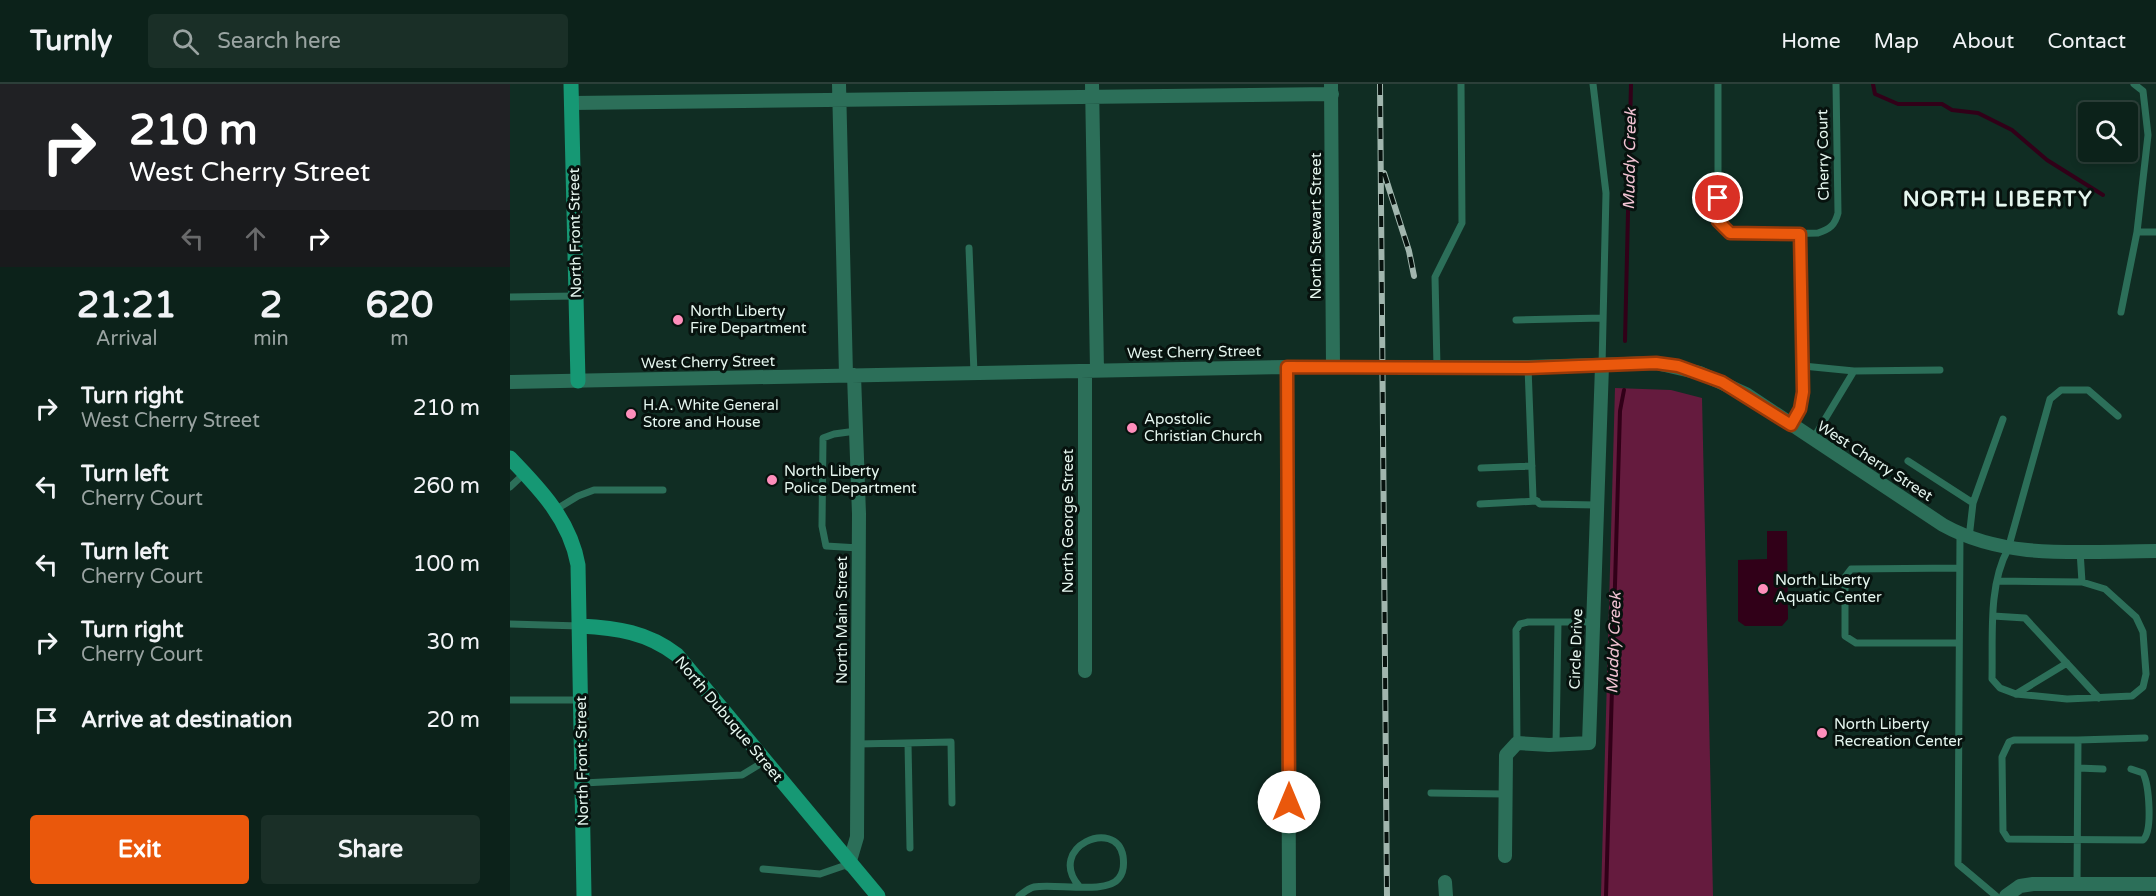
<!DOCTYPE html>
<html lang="en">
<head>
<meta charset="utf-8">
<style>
	:root { --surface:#0c221a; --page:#1a2f27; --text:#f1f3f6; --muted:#9aa4a2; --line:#2c3f39; --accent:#ea580c }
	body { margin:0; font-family:"Varela Round",sans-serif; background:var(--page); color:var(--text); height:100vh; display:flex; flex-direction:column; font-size:22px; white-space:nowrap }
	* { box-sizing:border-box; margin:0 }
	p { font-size:20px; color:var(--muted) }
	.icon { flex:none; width:33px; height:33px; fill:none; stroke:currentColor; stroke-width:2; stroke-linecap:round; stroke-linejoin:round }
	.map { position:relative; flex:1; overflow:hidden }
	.side { display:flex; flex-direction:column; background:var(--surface); width:510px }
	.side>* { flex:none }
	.guide { background:#202124; color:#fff; overflow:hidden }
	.fabs { position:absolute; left:1568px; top:18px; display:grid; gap:12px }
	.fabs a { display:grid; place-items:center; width:60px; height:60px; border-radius:6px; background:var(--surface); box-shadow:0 3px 9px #0003,0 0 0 2px var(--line); font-size:30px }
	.pin { position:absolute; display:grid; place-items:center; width:51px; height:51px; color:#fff; margin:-26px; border:3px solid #fff; border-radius:50%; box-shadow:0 2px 6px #0007 }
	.me { position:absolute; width:66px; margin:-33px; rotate:0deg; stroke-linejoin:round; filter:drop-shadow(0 0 4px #0008) }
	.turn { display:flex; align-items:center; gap:21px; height:126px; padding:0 30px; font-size:27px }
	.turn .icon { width:78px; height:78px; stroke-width:2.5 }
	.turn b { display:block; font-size:42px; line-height:51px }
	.lanes { display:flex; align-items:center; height:57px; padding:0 30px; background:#0003; justify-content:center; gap:30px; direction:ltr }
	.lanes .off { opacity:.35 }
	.eta { display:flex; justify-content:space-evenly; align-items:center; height:102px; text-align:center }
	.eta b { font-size:36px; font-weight:700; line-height:42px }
	.action { display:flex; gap:12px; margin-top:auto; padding:12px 30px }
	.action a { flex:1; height:69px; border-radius:6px; background:var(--accent); color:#fff; font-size:24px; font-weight:700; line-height:69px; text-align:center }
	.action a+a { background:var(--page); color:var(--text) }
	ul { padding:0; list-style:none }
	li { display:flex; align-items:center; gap:18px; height:78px; padding:0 30px }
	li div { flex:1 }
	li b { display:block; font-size:22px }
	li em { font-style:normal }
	header { display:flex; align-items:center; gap:36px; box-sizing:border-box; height:84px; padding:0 30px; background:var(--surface); border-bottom:2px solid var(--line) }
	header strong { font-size:28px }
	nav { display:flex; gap:33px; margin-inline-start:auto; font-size:21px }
	.search { width:420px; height:54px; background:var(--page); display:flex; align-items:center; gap:15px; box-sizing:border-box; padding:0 21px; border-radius:6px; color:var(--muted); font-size:22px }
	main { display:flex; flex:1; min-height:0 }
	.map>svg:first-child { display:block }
</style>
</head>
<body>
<header>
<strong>Turnly</strong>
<div class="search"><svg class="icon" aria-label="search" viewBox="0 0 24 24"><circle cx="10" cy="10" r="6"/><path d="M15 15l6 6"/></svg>Search here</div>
<nav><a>Home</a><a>Map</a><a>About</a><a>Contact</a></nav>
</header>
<main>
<section class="side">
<div class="guide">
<div class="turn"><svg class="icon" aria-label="right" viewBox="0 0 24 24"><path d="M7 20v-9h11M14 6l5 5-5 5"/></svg><div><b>210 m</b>West Cherry Street</div></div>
<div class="lanes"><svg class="icon off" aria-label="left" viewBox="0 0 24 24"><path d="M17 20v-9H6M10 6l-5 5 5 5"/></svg><svg class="icon off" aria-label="ahead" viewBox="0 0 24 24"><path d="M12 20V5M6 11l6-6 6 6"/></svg><svg class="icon" aria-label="right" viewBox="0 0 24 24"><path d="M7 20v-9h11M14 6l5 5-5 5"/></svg></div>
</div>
<div class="eta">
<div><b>21:21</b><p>Arrival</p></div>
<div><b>2</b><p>min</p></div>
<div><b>620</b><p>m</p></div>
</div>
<ul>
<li><svg class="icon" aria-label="right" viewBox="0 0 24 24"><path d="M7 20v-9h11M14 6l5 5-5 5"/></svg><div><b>Turn right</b><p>West Cherry Street</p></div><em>210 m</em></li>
<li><svg class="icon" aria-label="left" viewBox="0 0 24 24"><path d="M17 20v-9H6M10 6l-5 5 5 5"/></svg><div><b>Turn left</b><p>Cherry Court</p></div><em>260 m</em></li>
<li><svg class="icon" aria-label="left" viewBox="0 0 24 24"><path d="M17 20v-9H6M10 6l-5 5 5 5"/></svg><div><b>Turn left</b><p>Cherry Court</p></div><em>100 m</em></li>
<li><svg class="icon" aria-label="right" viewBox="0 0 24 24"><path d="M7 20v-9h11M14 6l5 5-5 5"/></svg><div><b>Turn right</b><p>Cherry Court</p></div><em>30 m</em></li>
<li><svg class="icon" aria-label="arrive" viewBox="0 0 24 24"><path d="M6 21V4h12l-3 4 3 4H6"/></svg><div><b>Arrive at destination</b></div><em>20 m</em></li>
</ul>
<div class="action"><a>Exit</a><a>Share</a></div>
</section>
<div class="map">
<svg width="1646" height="812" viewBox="0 0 1646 812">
	<rect width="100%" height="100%" fill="#102d23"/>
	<path fill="#651b3e" d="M1105 304 1161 306 1192 314 1203 812H1091Z"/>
	<path fill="#310018" d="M1257 447H1277L1278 535 1272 542H1235L1228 537V476L1257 475Z"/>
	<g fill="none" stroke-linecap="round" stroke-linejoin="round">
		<path stroke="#310018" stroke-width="4" d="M1363 0 1365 10 1388 20H1432L1442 26 1468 29 1502 46 1537 76 1593 111
			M1115 257 1121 0
			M1096 812 1110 327 1114 306"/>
		<path stroke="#2c6f59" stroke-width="7" d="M1083 0 1096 109 1092 282
			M1208 0V137L1220 149 1229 151 1308 149C1320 145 1325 141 1328 129L1326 0
			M1624 0 1633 7 1638 51 1627 148
			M459 164 464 289
			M0 213 66 212
			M1611 228 1627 148H1646
			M1006 236 1093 234
			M1293 282 1344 287
			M927 283 925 193 952 139 951 0
			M1018 283 1023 414 1030 420 1087 421
			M1281 340 1290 325 1293 307 1290 150
			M346 347 324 350 313 354 312 442 316 462 349 464
			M1303 355 1344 287 1430 286
			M1398 377 1463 419
			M971 384 1022 382
			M0 403 15 389
			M970 420 1027 417
			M45 426 68 412 84 406H153
			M1450 450 1448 780 1486 812
			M1459 454 1463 419 1493 335
			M1570 467 1572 498
			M1487 497 1572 498 1595 505 1626 533 1633 548 1636 590 1633 603 1622 612 1557 615 1506 610 1490 604 1482 595C1483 552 1478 502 1498 465L1540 315 1551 306H1578L1608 332
			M1483 532 1515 534 1589 614
			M0 540 70 542
			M1449 559H1346L1335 552V493L1341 485 1449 484
			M1506 610 1557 579
			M0 616H71
			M1568 656 1635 654
			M398 659 400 764
			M1007 659 1006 546 1010 540 1018 538H1083
			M348 660 441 658 442 719
			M1046 661 1048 538
			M1568 684 1593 685
			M73 699 232 691 255 677
			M921 709 995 710
			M253 785 310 790 339 780
			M1567 800C1567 752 1568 704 1568 656H1504L1499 658 1492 673 1493 747 1498 755 1633 756C1643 747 1639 701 1633 689L1621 685
			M509 812C513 809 519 804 524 803 545 799 597 811 609 794 614 788 614 779 613 772 606 733 536 763 569 802"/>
		<path stroke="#2c6f59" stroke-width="14" d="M329 0 336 291
			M582 0 587 286
			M821 0 823 283
			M62 19 822 10
			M777 283 779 812
			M575 287V587
			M0 298 777 283H1018L1146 279 1190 289 1236 310 1433 441C1498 477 1573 467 1646 467
			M995 772 996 671 1007 659 1039 661 1079 659 1092 282
			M339 780 347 753 349 430 344 291
			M935 798 936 812
			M1496 812 1510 802 1523 800H1646"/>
		<path stroke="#169874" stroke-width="15" d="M61 0 68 297
			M0 374C30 405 60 436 68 481L74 812
			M70 542C107 544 137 548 167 571L368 812"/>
		<g stroke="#a1b6ae" stroke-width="6">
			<path id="rail" d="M870 0 877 812
				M874 89 899 167 904 192"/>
		</g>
		<use href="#rail" stroke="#07120e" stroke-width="4" stroke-dasharray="11" stroke-linecap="butt"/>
	</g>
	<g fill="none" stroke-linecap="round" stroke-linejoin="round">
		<g stroke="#983908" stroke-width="15">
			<path id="route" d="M779 718 777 283 1018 284 1146 279 1168 282 1212 298 1281 341 1290 325 1293 308 1290 150 1220 149 1208 137V114"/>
		</g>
		<use href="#route" stroke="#ea580c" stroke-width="10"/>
	</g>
	<g fill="#fe8ebb" stroke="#07120e" stroke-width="2">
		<circle cx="168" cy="236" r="6"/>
		<circle cx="121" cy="330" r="6"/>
		<circle cx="622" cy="344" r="6"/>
		<circle cx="262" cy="396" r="6"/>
		<circle cx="1253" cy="505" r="6"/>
		<circle cx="1312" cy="649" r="6"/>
	</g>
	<g text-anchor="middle" stroke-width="6" stroke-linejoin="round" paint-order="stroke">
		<g font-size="15" fill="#e5f6ef" stroke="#07120e">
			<text transform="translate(1313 71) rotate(-91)" y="5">Cherry Court</text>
			<text transform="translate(806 142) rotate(-90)" y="5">North Stewart Street</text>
			<text transform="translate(65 149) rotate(-91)" y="5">North Front Street</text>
			<text transform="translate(684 268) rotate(-1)" y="5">West Cherry Street</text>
			<text transform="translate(198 278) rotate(-1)" y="5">West Cherry Street</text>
			<text transform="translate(1365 377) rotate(33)" y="5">West Cherry Street</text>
			<text transform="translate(558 437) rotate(-90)" y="5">North George Street</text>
			<text transform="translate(332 536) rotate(-90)" y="5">North Main Street</text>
			<text transform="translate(1066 565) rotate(-88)" y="5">Circle Drive</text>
			<text transform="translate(219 635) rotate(50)" y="5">North Dubuque Street</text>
			<text transform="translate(72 677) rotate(-91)" y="5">North Front Street</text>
		</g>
		<g font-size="15" fill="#e5f6ef" stroke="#07120e" text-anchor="start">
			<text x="180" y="232">North Liberty<tspan x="180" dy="17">Fire Department</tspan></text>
			<text x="133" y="326">H.A. White General<tspan x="133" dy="17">Store and House</tspan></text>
			<text x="634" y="340">Apostolic<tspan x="634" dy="17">Christian Church</tspan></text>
			<text x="274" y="392">North Liberty<tspan x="274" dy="17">Police Department</tspan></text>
			<text x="1265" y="501">North Liberty<tspan x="1265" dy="17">Aquatic Center</tspan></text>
			<text x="1324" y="645">North Liberty<tspan x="1324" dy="17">Recreation Center</tspan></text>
		</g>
		<g font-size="16" font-style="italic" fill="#f2c3d3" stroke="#07120e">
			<text transform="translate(1119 75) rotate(-89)" y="6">Muddy Creek</text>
			<text transform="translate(1103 559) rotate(-88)" y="6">Muddy Creek</text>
		</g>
		<g font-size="21" font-weight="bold" letter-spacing="1.5" fill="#e5f6ef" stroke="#07120e">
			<text x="1488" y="122">NORTH LIBERTY</text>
		</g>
	</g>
</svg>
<div class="fabs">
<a><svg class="icon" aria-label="search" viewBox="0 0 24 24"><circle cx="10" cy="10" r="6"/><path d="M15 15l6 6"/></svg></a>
</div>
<div class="pin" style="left:1208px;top:114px;background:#d93025"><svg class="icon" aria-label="arrive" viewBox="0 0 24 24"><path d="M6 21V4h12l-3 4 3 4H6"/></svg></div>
<svg class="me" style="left:779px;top:718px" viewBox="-20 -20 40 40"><circle r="19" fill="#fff"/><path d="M0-13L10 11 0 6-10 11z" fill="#ea580c"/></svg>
</div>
</main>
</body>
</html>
